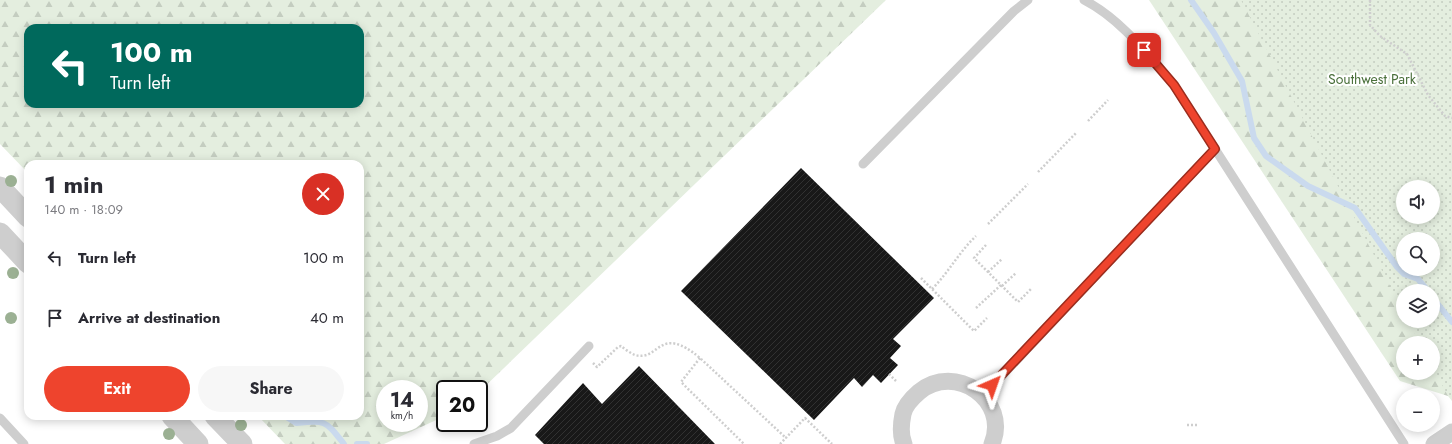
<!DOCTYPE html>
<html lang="en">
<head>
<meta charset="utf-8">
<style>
	:root { --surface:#fff; --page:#f7f7f7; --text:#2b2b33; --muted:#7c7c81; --accent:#ee442d }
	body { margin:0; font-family:Jost,sans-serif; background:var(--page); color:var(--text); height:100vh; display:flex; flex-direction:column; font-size:15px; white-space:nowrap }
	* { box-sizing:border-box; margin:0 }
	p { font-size:13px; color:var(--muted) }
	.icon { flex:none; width:22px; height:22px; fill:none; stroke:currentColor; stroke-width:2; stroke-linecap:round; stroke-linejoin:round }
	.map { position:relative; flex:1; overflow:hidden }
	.details { position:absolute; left:24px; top:160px; width:340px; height:260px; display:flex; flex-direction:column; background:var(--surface); border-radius:12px; box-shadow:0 2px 10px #0003 }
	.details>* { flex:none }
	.banner { position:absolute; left:24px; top:24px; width:340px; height:84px; border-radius:12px; box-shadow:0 2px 10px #0003; background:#00695c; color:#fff; overflow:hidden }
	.tools { position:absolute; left:1396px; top:180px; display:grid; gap:8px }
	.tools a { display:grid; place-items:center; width:44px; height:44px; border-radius:50%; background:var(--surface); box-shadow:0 2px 10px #0003; font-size:20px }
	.speed { position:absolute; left:376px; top:380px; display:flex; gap:8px; font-size:20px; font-weight:700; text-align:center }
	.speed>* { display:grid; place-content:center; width:52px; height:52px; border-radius:50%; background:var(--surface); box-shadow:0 2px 10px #0003; line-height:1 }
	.speed small { font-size:10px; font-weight:400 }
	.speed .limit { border:2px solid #111; border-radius:6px; background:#fff; color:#111 }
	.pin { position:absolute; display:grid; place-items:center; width:34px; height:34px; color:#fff; margin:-17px; border-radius:8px; box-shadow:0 2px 6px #0006 }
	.me { position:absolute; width:44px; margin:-22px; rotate:43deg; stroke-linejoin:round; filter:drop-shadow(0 0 3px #0008) }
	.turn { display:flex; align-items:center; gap:14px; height:84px; padding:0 20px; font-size:18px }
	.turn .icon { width:52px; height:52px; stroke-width:2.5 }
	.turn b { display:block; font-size:28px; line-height:34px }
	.round { display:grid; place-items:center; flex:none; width:42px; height:42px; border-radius:21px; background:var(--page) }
	.head { display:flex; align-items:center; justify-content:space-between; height:68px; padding:0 20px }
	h1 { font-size:24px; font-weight:700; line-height:30px }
	.button { display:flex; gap:8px; margin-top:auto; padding:8px 20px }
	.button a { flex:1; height:46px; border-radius:24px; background:var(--accent); color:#fff; font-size:16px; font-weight:700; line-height:46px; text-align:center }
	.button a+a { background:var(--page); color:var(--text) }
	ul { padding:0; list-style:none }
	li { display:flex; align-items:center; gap:12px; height:60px; padding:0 20px }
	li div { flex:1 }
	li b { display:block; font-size:15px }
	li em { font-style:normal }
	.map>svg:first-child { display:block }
</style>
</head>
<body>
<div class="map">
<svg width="1452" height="444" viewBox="0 0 1452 444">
	<defs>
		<pattern id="forest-firs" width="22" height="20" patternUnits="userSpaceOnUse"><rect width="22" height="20" fill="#e4eedf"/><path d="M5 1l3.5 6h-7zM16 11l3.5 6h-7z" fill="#c4cdc0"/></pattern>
		<pattern id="park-dots" width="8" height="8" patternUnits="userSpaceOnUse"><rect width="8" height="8" fill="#e4eedf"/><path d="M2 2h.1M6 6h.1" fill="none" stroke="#c4cdc0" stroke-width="1.8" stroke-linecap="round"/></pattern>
		<pattern id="building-hatch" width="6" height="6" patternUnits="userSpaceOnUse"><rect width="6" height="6" fill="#181818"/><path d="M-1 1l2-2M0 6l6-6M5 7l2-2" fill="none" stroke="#313131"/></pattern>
	</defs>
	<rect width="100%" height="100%" fill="#fff"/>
	<path fill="url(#forest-firs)" fill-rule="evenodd" d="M0 0H886L479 392V389H445V416L384 444H285L258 416H360V164H28V173L0 144ZM28 28H360V104H28ZM385 389H419V423H385Z
		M1149 0H1452V393L1448 396 1400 381ZM1403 187H1433V217H1403ZM1403 239H1433V269H1403ZM1403 291H1433V321H1403ZM1403 343H1433V373H1403Z"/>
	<path fill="url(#park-dots)" fill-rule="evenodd" d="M1241 0H1452V401L1448 396 1433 368V343H1420L1408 321H1433V291H1403V311ZM1403 187H1433V217H1403ZM1403 239H1433V269H1403Z"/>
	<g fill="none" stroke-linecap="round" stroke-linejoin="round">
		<path stroke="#cadaee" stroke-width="6" d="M1191 0 1214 33 1242 81 1254 138 1266 156 1308 186 1355 208 1397 267 1404 274 1418 279 1428 291
			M1433 298 1452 322
			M285 416 296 423C326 420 325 420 344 444
			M357 444H367"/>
	</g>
	<path fill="url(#building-hatch)" d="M801 168 934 298 893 339 901 346 890 358 898 365 881 383 873 375 862 387 854 378 814 420 681 291Z
		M639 366 715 444H544L535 435 583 383 602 404Z"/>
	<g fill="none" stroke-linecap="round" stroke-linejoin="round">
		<path stroke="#cecece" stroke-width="2.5" stroke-dasharray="2 2" stroke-linecap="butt" d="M1370 0V25L1380 36 1407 54 1428 95 1445 116 1452 118
			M1088 121 1108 100
			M1038 172 1077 132
			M988 224 1028 184
			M986 245 974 258 1018 302 1032 288
			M988 272 1002 259
			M921 278 974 331 987 318
			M1002 286 1016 273
			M932 289C949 272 959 252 976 236
			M976 308 1001 285
			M700 358 681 382 744 444
			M593 363 597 367 618 347 621 346C625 349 630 353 635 355 660 362 658 323 700 358L786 438
			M889 374 896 381
			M1187 425H1197
			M780 444 805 418 832 444"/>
		<path stroke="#cecece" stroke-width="9" d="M1084 0C1121 19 1148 55 1174 85L1404 444
			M863 164 1014 11 1028 0
			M983 396 1215 149
			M0 418 24 444
			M474 444 497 436 511 428 589 346"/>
		<path stroke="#cecece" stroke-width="17" d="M904 444C900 435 901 424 903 414 905 405 912 398 919 392 955 362 1010 400 992 444
			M1434 444 1452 432"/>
		<path stroke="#cecece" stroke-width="21" d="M0 187 28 217
			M0 233 28 263
			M172 416 198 444
			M215 416 242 444"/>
	</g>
	<g fill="#9bb093">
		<circle cx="11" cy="181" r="6"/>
		<circle cx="13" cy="273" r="6"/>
		<circle cx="11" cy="318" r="6"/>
		<circle cx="241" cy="425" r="6"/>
		<circle cx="169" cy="434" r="6"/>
	</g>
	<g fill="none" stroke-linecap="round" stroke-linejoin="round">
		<g stroke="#9b2c1d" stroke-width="10">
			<path id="route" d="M992 385 1215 149 1174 85 1144 50"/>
		</g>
		<use href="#route" stroke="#ee442d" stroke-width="7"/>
	</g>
	<g text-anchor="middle" stroke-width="4" stroke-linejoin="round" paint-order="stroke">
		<g font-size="14" fill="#4a703b" stroke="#fff">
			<text x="1372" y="84">Southwest Park</text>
		</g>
	</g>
</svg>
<div class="tools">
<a><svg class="icon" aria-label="sound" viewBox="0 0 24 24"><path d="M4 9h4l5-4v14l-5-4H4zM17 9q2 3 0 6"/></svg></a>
<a><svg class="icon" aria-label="search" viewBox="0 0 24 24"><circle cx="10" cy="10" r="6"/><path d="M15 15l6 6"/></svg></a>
<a><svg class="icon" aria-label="layers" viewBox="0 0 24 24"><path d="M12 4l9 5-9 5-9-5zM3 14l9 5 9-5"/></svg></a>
<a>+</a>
<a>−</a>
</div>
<div class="speed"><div>14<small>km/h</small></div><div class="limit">20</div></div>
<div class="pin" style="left:1144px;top:50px;background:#d93025"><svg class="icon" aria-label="arrive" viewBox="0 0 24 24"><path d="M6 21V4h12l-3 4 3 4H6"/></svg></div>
<svg class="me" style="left:992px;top:385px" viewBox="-20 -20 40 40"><path d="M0-17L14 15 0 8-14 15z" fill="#ee442d" stroke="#fff" stroke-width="4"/></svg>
<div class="banner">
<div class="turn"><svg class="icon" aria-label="left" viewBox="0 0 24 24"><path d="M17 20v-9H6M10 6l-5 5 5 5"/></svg><div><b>100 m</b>Turn left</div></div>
</div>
<section class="details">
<div class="head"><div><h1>1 min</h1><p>140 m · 18:09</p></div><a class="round" style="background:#d93025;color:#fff"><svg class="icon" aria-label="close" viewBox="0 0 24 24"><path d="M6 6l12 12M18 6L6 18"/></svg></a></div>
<ul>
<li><svg class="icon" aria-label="left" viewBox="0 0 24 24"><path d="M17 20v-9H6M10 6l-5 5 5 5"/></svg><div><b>Turn left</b></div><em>100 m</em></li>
<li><svg class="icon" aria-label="arrive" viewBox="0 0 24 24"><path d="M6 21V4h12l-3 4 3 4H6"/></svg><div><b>Arrive at destination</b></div><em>40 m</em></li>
</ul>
<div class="button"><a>Exit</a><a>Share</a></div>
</section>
</div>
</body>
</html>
